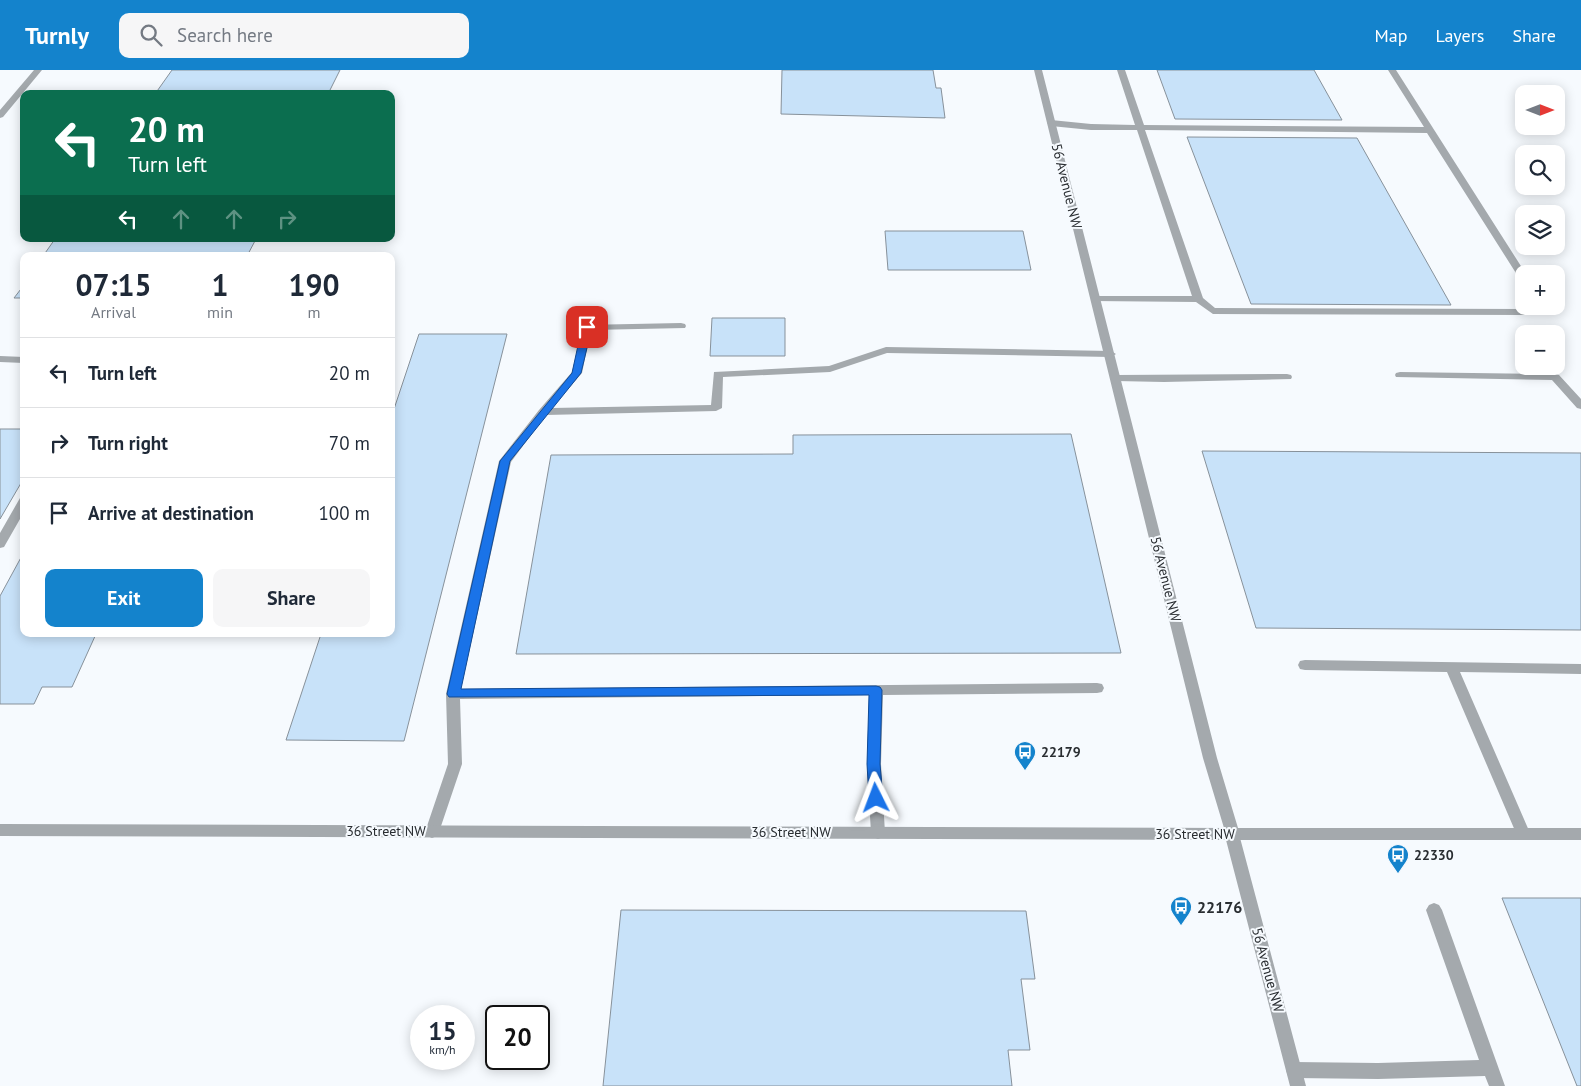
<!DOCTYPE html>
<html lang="en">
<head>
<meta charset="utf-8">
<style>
	:root { --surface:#fff; --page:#f6f6f7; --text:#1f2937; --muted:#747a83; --line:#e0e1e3; --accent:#1483cc }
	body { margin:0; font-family:"PT Sans",sans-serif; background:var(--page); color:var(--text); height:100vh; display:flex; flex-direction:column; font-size:19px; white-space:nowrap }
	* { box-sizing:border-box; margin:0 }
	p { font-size:16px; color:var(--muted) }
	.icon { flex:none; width:28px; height:28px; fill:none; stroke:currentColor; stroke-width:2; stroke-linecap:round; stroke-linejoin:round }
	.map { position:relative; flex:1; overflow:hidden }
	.details { position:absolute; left:20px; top:182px; width:375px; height:385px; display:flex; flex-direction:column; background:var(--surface); border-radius:10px; box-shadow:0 2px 12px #0003 }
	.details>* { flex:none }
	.guide { position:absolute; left:20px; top:20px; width:375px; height:152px; border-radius:10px; box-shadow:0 2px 12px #0003; background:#0b6e4f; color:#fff; overflow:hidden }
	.needle { width:32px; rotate:90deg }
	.fabs { position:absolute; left:1515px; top:15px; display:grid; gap:10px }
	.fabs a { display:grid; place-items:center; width:50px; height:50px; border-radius:10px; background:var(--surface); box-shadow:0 2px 12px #0003; font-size:25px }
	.speed { position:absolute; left:410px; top:935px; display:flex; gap:10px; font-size:25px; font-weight:700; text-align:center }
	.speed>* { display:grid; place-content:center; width:65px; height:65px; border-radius:50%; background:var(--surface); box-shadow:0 2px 12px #0003; line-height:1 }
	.speed small { font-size:12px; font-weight:400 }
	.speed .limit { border:2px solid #111; border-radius:8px; background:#fff; color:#111 }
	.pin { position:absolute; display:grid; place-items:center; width:42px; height:42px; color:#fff; margin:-21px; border-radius:10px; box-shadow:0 2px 8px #0006 }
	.me { position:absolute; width:55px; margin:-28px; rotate:357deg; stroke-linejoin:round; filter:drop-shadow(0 0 4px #0008) }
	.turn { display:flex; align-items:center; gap:18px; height:105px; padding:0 25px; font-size:22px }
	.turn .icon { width:65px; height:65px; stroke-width:2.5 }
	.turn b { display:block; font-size:35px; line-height:42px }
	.lanes { display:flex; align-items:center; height:48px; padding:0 25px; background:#0003; justify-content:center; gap:25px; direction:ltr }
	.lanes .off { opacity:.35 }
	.eta { display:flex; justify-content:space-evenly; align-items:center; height:85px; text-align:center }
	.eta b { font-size:30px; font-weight:600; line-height:35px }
	.primary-button { display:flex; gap:10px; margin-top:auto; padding:10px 25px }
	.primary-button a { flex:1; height:58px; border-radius:10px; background:var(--accent); color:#fff; font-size:20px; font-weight:600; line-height:58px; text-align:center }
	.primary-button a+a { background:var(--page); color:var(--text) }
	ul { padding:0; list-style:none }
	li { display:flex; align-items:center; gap:15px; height:70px; padding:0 25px; border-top:1px solid var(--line) }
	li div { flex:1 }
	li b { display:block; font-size:19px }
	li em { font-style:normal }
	header { display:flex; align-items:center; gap:30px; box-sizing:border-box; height:70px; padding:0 25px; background:var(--accent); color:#fff }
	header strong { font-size:24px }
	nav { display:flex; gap:28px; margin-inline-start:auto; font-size:18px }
	.search { width:350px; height:45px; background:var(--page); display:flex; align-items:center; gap:12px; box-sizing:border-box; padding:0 18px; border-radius:10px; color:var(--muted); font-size:19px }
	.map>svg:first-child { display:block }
</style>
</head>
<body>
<header>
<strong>Turnly</strong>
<div class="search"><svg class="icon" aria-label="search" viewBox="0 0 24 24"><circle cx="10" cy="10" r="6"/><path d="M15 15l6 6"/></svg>Search here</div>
<nav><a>Map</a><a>Layers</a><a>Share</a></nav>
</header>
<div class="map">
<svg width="1581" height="1016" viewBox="0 0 1581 1016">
	<rect width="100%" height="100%" fill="#f6fafe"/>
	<path fill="#c8e2f9" stroke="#87919a" d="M172 0H340L328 24H155Z
		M782 0H933L936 18H941L945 48 781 44Z
		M1157 0H1314L1342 50 1175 49Z
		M1187 67 1357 68 1451 235 1251 234Z
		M885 161H1023L1031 200H888Z
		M55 169H256L247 186H43Z
		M24 215V228H14Z
		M712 248H785V286H710Z
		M419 264H507L404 671 286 670 321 564H391V348Z
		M0 359H24V408L0 449Z
		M1071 364 1121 583 516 584 551 385 793 384V365Z
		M1202 381 1581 383V560L1256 558Z
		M24 482V564H96L72 617H42L34 634H0V526Z
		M1502 828H1581V1016H1577Z
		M621 840 1026 841 1035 909H1021L1030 980H1008L1012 1016H603Z"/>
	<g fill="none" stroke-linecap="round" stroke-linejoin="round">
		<path fill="#a4a9ad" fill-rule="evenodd" d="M1117 0H1125L1144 55 1424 57 1388 0H1396L1526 204H1524V212L1521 211 1427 63 1145 60 1203 228 1215 238 1537 239 1536 236H1546L1549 242 1544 245 1213 244 1196 232 1093 231V227L1097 226H1192L1137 60H1091L1051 56 1047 53 1051 50 1091 54 1135 55Z
			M681 253 685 254 686 256 685 258 591 260 582 303 552 338 711 335 714 302 829 296 886 277 1111 281 1116 284 1111 287 887 283 830 302 723 307 722 338 716 341 546 345 511 392 461 619 1097 613 1102 614 1104 618 1102 622 1097 623 883 625 881 694 885 763 883 767 878 769 873 767 871 763 867 694 869 625 460 629 462 694 439 762 437 766 432 768 427 766 425 762 448 694 446 624 499 391 539 340 572 302 583 255Z
			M0 286 24 287V293L0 292Z
			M1400 302 1555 304 1559 305 1581 329V339L1577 338 1552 310 1396 307 1395 305 1396 303Z
			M1287 304 1291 305 1292 307 1291 309 1164 312 1116 311 1111 308 1116 305Z
			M24 427V442L4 477 0 478V463L20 428Z
			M1305 590 1581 594V604L1460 602 1530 763 1528 767 1523 769 1518 767 1516 763 1447 602 1305 600 1300 599 1298 595 1300 591Z
			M1434 833 1439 835 1442 840 1505 1016H1489L1485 1006 1378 1009 1294 1008 1288 1006 1286 1000 1288 994 1294 992 1378 993 1479 990 1426 840 1429 835Z"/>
		<path fill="#a4a9ad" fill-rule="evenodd" d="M1034 0H1042L1217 688 1238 758H1581V770H1232L1227 768 1203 688Z"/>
		<path fill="#a4a9ad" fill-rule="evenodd" d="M34 0H42L3 47 0 48V40Z
			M0 754 1232 758 1237 760 1239 764 1306 1016H1290L1226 770 0 766Z"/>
	</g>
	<path fill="#1a73e8" stroke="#114b97" d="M587 254 592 257 581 303 510 391 461 619 876 616 880 617 882 620 880 694 883 728 881 732 876 734 871 732 869 728 867 694 869 625 449 627 447 624 500 391 572 303 582 257Z"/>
	<defs>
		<g id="bus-pin" transform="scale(1.125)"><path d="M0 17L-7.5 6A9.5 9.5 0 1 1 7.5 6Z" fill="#1483cc" stroke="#f6fafe"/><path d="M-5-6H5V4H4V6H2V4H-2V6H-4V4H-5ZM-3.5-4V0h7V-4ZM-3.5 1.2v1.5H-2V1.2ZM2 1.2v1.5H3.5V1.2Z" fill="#fff"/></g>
	</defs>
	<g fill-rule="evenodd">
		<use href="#bus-pin" x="1025" y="682"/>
		<use href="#bus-pin" x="1398" y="785"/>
		<use href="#bus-pin" x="1181" y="837"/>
	</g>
	<g text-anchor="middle" stroke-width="4" stroke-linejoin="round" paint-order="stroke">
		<g font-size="14" fill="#292d31" stroke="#f6fafe">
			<text transform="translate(1067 116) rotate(76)" y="5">56 Avenue NW</text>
			<text transform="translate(1166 509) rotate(76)" y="5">56 Avenue NW</text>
			<text x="386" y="766">36 Street NW</text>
			<text x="791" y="767">36 Street NW</text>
			<text x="1195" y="769">36 Street NW</text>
			<text transform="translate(1268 900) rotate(75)" y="5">56 Avenue NW</text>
		</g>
		<g font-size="14" font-weight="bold" fill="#292d31" stroke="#f6fafe" text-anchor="start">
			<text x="1041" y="687">22179</text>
			<text x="1414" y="790">22330</text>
		</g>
		<g font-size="16" font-weight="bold" fill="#292d31" stroke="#f6fafe" text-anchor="start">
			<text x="1197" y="843">22176</text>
		</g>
	</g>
</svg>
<div class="fabs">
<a><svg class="needle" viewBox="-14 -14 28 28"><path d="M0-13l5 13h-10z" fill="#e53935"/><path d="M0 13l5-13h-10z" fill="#747a83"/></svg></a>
<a><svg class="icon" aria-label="search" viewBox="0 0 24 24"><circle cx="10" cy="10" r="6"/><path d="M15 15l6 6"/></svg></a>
<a><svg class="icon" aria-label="layers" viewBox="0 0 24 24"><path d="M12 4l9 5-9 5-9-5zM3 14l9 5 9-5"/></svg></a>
<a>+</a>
<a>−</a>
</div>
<div class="speed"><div>15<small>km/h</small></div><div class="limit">20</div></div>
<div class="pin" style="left:587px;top:257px;background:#d93025"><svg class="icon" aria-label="arrive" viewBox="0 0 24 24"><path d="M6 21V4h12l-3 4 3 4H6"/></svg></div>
<svg class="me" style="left:876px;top:728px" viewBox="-20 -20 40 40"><path d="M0-17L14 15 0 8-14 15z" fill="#1a73e8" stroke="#fff" stroke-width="4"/></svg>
<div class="guide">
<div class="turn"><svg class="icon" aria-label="left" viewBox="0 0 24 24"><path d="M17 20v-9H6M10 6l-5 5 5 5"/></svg><div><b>20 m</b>Turn left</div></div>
<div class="lanes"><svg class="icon" aria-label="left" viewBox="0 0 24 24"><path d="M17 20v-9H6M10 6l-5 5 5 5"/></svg><svg class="icon off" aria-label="ahead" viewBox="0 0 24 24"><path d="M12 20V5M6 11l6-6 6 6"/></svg><svg class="icon off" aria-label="ahead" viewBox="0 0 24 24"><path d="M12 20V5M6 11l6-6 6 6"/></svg><svg class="icon off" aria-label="right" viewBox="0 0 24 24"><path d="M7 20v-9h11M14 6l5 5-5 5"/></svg></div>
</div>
<section class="details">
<div class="eta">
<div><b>07:15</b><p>Arrival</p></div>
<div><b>1</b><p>min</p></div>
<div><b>190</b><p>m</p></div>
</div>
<ul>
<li><svg class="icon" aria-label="left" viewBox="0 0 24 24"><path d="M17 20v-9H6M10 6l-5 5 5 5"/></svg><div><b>Turn left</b></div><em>20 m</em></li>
<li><svg class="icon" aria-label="right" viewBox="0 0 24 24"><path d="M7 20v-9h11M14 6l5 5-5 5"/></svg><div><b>Turn right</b></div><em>70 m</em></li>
<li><svg class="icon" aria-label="arrive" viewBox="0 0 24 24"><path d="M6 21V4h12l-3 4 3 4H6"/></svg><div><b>Arrive at destination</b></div><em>100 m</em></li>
</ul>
<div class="primary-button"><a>Exit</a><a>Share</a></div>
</section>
</div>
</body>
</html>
